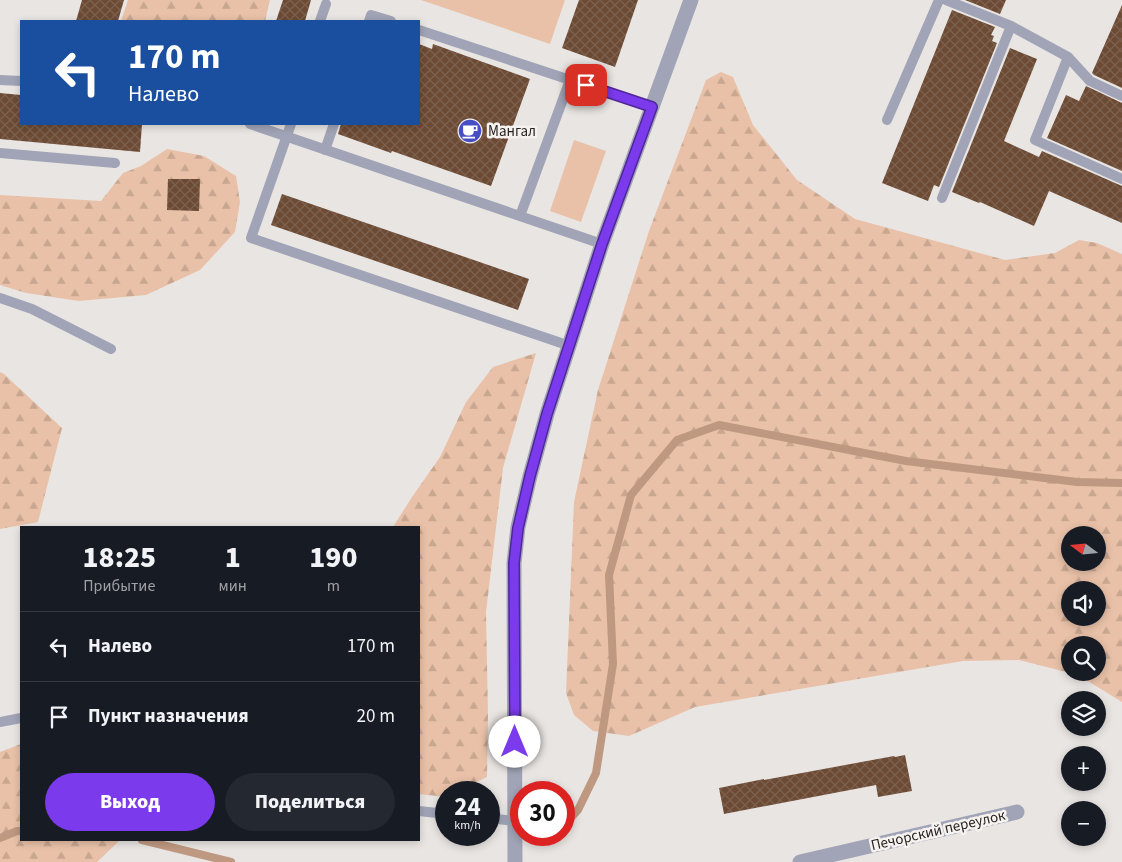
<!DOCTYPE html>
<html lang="ru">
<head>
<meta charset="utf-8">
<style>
	:root { --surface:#171b24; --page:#242831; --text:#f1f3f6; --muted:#9ea1a6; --line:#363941; --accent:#7c3aed }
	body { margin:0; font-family:"Source Sans 3",sans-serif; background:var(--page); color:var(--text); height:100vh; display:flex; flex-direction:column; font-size:19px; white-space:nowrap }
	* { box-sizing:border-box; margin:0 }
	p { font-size:16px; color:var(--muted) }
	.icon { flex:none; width:28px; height:28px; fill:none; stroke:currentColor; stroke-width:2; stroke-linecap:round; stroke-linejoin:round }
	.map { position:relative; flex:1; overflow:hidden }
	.sheet { position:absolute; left:20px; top:526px; width:400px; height:315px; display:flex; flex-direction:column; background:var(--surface); border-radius:0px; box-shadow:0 2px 8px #0003 }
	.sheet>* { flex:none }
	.banner { position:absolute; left:20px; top:20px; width:400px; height:105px; border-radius:0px; box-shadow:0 2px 8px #0003; background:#1a4fa0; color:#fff; overflow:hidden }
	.needle { width:32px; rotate:286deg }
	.buttons { position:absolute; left:1061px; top:526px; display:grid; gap:10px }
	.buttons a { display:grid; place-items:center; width:45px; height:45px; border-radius:50%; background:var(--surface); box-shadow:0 2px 8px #0003; font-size:25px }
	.speed { position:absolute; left:435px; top:781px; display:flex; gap:10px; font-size:25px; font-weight:700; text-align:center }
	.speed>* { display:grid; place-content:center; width:65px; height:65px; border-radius:50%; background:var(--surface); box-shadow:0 2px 8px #0003; line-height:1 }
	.speed small { font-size:12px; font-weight:400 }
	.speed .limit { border:8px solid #d22; background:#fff; color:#111 }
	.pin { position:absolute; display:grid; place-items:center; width:42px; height:42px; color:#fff; margin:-21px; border-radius:10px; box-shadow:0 2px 8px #0006 }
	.me { position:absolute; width:55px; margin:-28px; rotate:0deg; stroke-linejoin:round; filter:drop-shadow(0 0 4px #0008) }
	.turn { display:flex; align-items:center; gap:18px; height:105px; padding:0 25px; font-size:22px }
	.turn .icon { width:65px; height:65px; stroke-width:2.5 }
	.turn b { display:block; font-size:35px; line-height:42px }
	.eta { display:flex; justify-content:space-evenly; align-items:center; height:85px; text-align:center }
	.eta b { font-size:30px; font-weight:800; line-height:35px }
	.button { display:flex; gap:10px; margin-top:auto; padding:10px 25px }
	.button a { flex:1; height:58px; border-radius:30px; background:var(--accent); color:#fff; font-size:20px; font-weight:800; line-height:58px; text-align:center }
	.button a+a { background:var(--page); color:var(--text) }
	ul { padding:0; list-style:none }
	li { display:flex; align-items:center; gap:15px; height:70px; padding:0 25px; border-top:1px solid var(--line) }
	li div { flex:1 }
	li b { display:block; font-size:19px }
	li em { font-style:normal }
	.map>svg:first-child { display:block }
</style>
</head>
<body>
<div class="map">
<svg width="1122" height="862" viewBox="0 0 1122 862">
	<defs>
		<pattern id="forest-firs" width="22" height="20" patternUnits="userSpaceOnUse" patternTransform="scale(1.25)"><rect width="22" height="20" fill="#e9c1a8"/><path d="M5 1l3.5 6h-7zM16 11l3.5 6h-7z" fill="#c8a690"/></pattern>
		<pattern id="building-cross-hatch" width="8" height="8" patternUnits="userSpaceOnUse" patternTransform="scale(1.25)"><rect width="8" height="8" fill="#6c4a34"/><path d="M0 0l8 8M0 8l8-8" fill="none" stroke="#7c614f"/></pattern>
	</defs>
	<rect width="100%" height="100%" fill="#e9e5e2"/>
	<path fill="#e9c1a8" d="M421 0H565L550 44Z
		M574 140 606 151 581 222 550 211Z"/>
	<path fill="url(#forest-firs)" fill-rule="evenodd" d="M128 0H270L265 21H121Z
		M721 72 733 77 753 125 797 180 855 219 1005 260 1055 253 1079 240 1097 243 1122 254V702L1078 675 1019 660 963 661 695 707 629 736 593 731 574 715 566 693 574 502 598 390 649 231 706 80ZM1070 535H1098V562H1070ZM1070 590H1098V618H1070ZM1070 645H1098V672H1070Z
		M167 149 204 156 236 176 240 202 235 232 200 270 146 295 79 301 26 293 0 285V195L101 201 123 173 141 166Z
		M536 353 503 468 486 612 488 716 487 777 456 792H446V797L419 794V528L393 527 412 497 440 457 466 402 493 367Z
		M0 372 4 374 62 428 38 522 0 529Z
		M21 744V840H119L118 842 97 862H0V752Z"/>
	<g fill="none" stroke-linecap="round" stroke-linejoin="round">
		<path stroke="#be9880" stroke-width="8" d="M564 825 578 810 596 773 613 664 609 575 631 495 677 440 719 425 906 461 1077 482 1122 483
			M0 838 17 831H21
			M142 840 231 862"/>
	</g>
	<path fill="url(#building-cross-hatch)" d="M82 0H124L118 21H76Z
		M283 0H311L305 21H276Z
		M579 0H638L615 67 562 48Z
		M965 0H1006L1000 14Z
		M1122 5V88L1094 75 1092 73Z
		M952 10 995 27 991 35 994 36 992 41 997 43 939 187 934 185 928 201 882 183Z
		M419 44 432 49 433 44 530 79 491 186 392 151 391 153 338 134 341 124H419Z
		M1010 48 1037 59 1004 141 1039 157 1042 151 1122 186V223L1049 191 1034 226 980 202 979 203 952 192Z
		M1086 86 1122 103V171L1047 138 1066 95 1079 101Z
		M0 93 21 95V124H142L140 152 0 139Z
		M168 179H200L199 211 167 210Z
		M282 194 529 279 518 310 271 225Z
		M905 755 912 791 878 797 876 785 724 814 719 788 764 779V780L894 756 895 757Z"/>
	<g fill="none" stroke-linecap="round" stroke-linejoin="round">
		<path stroke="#a0a4b6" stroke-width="10" d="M946 0 1011 26 1068 57 1090 81 1122 96
			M320 21 326 4
			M369 21 371 15 391 21
			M419 30 652 107
			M1068 57 1035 140 1122 179
			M0 80 21 81
			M887 120 939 0
			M250 124 602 244
			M291 124 251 238 570 346
			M325 150 334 124
			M0 153 115 163
			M942 198 1011 26
			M520 216 570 80
			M0 298 32 309 111 349
			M0 722 21 718
			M419 811 446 814
			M489 818 515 821"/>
		<path stroke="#a0a4b6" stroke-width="15" d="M515 862 514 563 518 527 530 476 547 414 602 244 691 0
			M800 862 1017 812"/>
	</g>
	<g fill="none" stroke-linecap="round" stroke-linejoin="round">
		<g stroke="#51269a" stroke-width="12">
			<path id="route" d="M515 742 514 563 518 528 530 476 547 414 602 244 652 107 586 85"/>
		</g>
		<use href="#route" stroke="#7c3aed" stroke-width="9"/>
	</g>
	<defs>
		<g id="cafe-disc" transform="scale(1.25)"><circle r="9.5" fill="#474ec3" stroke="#f6f2ef"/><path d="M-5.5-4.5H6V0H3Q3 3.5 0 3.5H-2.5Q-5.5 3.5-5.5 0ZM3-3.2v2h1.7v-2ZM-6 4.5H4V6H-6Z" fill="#fff"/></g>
	</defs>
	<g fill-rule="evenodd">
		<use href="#cafe-disc" x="470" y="131"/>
	</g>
	<g text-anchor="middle" stroke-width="5" stroke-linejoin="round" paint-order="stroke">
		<g font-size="15" fill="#272524" stroke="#f6f2ef" text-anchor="start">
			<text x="488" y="136">Мангал</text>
		</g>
		<g font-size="15" fill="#272524" stroke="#f6f2ef">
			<text transform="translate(938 830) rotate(-13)" y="5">Печорский переулок</text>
		</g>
	</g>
</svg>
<div class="buttons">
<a><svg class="needle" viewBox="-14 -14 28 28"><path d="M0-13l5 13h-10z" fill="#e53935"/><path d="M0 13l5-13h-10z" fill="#9ea1a6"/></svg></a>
<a><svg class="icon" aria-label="sound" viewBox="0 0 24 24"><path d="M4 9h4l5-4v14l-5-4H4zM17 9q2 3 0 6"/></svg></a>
<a><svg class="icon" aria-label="search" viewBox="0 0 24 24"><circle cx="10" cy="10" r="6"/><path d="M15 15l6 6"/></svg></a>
<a><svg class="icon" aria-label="layers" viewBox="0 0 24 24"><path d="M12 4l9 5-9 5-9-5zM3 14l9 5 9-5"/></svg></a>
<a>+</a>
<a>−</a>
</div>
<div class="speed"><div>24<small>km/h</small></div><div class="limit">30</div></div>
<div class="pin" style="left:586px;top:85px;background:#d93025"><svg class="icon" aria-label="arrive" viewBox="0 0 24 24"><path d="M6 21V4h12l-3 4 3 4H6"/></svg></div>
<svg class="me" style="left:515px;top:742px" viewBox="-20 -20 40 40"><circle r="19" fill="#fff"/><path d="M0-13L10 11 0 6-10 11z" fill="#7c3aed"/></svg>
<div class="banner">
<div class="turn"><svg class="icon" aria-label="left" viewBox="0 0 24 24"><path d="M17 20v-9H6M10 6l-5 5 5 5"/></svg><div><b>170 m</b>Налево</div></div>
</div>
<section class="sheet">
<div class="eta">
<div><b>18:25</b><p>Прибытие</p></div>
<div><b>1</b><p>мин</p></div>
<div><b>190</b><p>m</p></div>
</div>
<ul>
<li><svg class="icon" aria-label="left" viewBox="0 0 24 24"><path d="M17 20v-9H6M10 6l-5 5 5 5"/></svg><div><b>Налево</b></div><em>170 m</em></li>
<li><svg class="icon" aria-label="arrive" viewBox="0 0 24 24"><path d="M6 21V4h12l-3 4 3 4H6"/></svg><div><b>Пункт назначения</b></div><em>20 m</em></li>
</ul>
<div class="button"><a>Выход</a><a>Поделиться</a></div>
</section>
</div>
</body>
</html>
